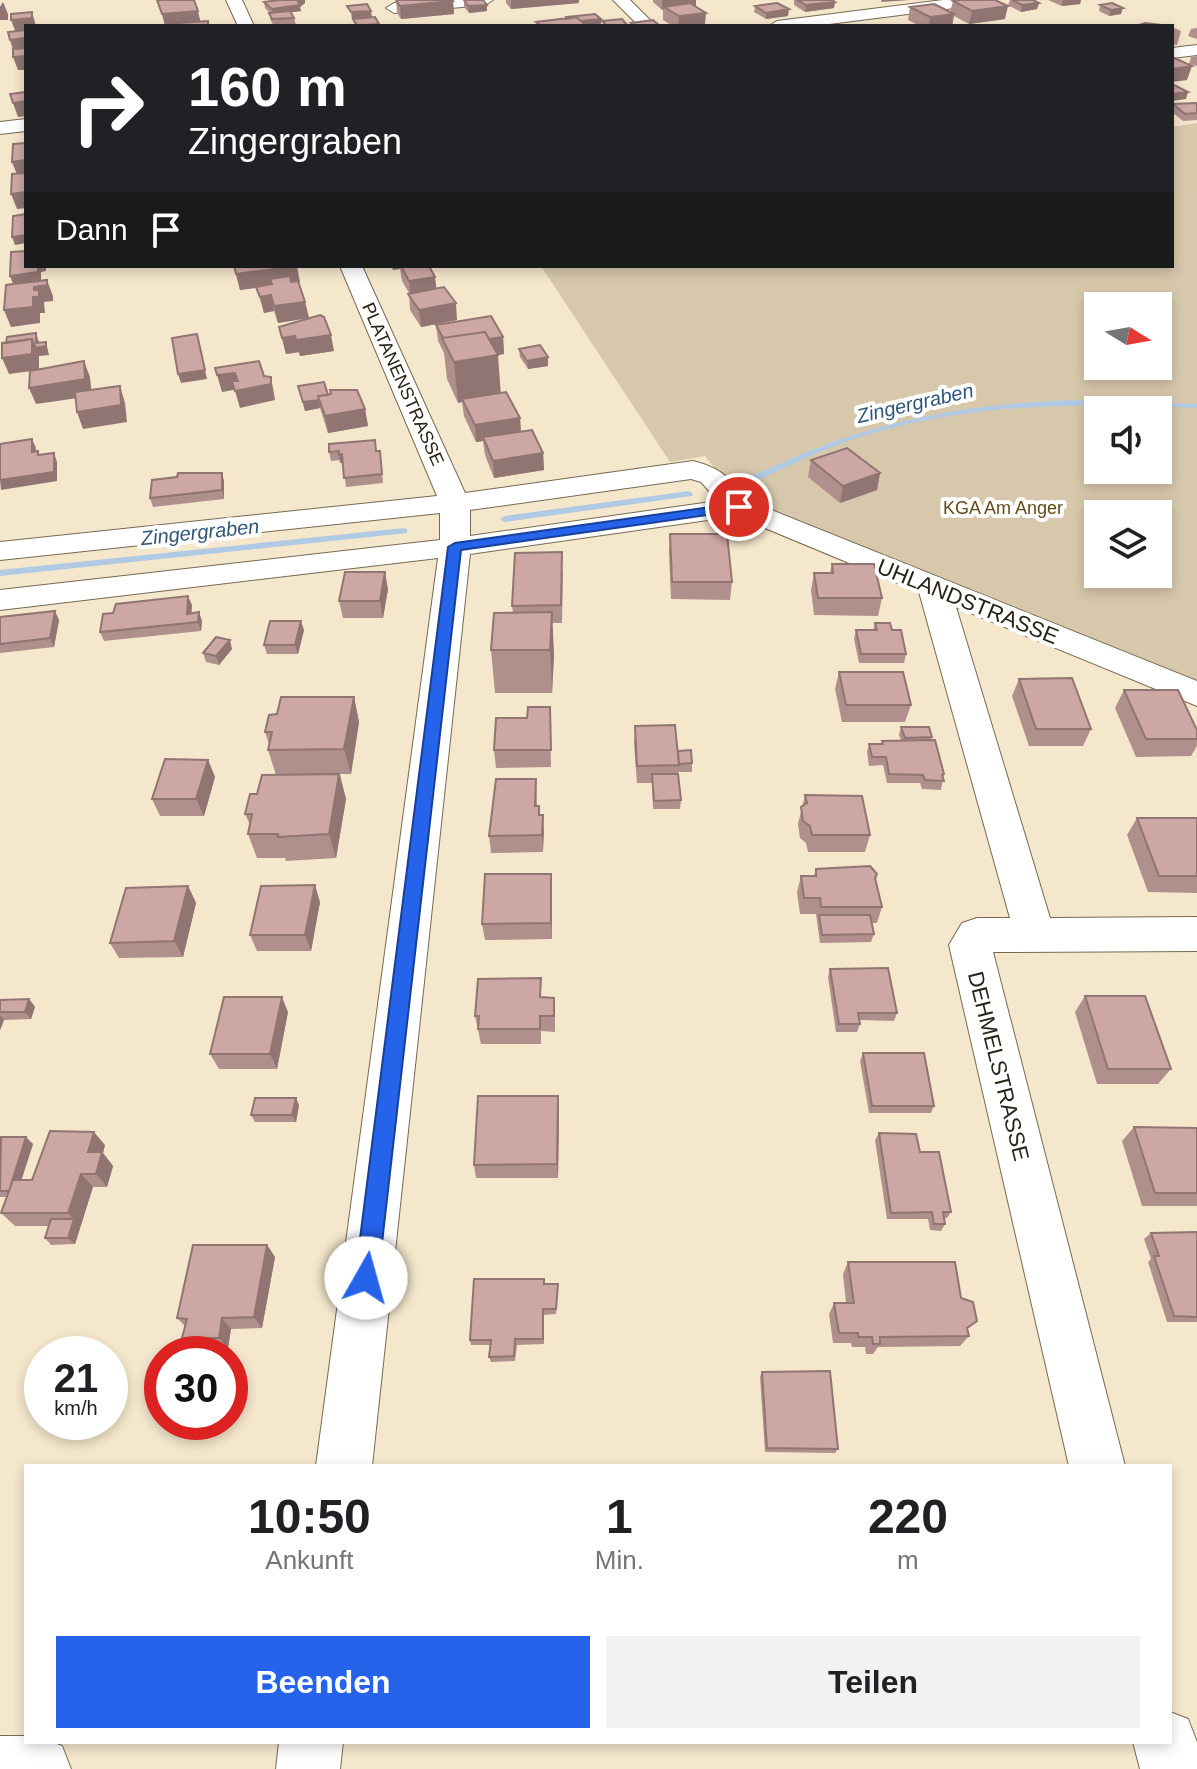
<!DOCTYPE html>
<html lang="de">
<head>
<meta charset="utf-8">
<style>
	:root { --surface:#fff; --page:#f2f2f2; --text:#202124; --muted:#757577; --accent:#2563eb }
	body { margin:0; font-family:Arial,sans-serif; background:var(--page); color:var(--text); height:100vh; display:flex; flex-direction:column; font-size:30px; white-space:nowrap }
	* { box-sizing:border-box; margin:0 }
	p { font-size:26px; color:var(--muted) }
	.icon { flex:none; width:44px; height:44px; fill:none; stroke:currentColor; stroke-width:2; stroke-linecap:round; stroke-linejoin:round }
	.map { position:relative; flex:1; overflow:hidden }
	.drawer { position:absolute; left:24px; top:1464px; width:1148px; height:280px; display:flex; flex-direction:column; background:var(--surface); border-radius:0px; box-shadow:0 4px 12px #0003 }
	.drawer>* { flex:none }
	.top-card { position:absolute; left:24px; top:24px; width:1150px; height:244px; border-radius:0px; box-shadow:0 4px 12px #0003; background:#202124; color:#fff; overflow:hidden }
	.needle { width:52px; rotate:101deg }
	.buttons { position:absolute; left:1084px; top:292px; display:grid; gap:16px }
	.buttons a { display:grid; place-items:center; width:88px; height:88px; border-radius:0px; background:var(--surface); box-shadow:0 4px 12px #0003; font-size:40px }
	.speed { position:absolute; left:24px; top:1336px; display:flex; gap:16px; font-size:40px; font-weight:700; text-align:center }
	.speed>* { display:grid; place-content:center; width:104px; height:104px; border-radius:50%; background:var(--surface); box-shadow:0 4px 12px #0003; line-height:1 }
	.speed small { font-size:20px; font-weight:400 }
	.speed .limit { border:12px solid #d22; background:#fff; color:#111 }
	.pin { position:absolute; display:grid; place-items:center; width:68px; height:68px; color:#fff; margin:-34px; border:4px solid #fff; border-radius:50%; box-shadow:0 2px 8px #0007 }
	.me { position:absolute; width:88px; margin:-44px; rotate:7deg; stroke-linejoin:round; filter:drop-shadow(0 0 6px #0008) }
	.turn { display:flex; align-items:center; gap:28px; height:168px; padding:0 32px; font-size:36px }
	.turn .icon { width:104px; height:104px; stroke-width:2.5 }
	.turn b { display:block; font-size:56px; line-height:68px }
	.then { display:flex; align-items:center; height:76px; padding:0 32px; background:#0003; gap:16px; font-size:30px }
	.eta { display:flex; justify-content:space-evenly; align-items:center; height:136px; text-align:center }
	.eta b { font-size:48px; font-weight:700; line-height:56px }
	.cta { display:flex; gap:16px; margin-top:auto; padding:16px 32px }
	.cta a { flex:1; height:92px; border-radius:0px; background:var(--accent); color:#fff; font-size:32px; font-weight:700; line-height:92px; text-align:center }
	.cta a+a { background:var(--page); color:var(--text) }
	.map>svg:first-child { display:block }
</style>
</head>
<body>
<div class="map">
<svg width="1197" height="1769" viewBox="0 0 1197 1769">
	<rect width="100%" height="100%" fill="#f5e7cc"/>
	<path fill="#d7c8ac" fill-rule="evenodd" d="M1197 123V687L736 496 705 456 670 462 541 266H1172V127ZM1098 306H1158V366H1098ZM1098 410H1158V470H1098ZM1098 514H1158V574H1098Z"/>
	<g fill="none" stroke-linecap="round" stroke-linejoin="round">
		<path fill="#b1cae4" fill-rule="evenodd" d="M1069 400 1197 404V408C1084 402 972 403 863 436 824 448 787 467 750 484L743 482C757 472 776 466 793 458 881 419 973 404 1069 400Z
			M689 491 693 494 692 496 504 522 500 519 504 516Z
			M404 528 407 529V533L0 576V570Z"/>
		<g stroke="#766a52" stroke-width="2">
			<path id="minor" d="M226 0H242L254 26H238Z
				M433 0H493L485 5 394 13 386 8 394 3Z
				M613 0H630L656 26H639Z
				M943 0H986L978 5 814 26H769L777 21Z
				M1197 45V55L1172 58V48Z
				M26 119V131L0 134V122Z
				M340 266H362L465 493 693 461C724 469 728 478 749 501L1197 681V706L956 607 1050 918 1197 917V951L993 952 1125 1466H1069L949 945 962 923 977 918H1010L919 592 736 516 470 554 372 1466H316L438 558 0 610V590L440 540V513L0 560V542L437 496ZM691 479 701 482 718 501 470 536V510Z
				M1170 1712 1188 1719 1197 1742V1769H1140L1133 1742H1170Z
				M0 1736H26V1742H52L62 1746 71 1769H0Z
				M279 1742H343L340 1769H276Z"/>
		</g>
		<use href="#minor" fill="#fff" fill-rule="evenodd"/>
	</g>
	<path fill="#b0908c" d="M396 0 453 1 454 14 401 19 397 13Z
		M464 0 487 5V11L469 13 464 7Z
		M506 0H579V3L511 9 506 3Z
		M653 0H696V7L705 25 673 26 663 20V10H662L653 2Z
		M794 0H832L835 2 834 8 805 12 794 5Z
		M1010 0H1033L1039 3 1037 9 1021 12 1008 5Z
		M1048 0H1081L1080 4 1062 6Z
		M953 1 1005 19 969 24 954 16 952 26H920L908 20 910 7 950 12Z
		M264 2 305 3 300 7 301 11 291 12 294 18 296 25 274 26 270 19V13L265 8Z
		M1100 5 1121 14 1109 16 1099 11Z
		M755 6 788 16 766 19 754 12Z
		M1172 27 1181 31 1177 45 1172 44Z
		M1197 28V39L1188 36 1191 29Z
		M1197 56V66L1189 64 1191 57Z
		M1197 103V120L1183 121 1172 112 1173 104Z
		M234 266 300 282 298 283 305 302 309 318 334 351 300 356 299 352 286 354 279 327 307 318 278 323 274 311 264 313 257 288 240 290Z
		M391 266H429L436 289 457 320 421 327 410 310 409 293 402 281 400 269 393 270Z
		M436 325 503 337 504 354 497 355 500 393 520 418 521 431 543 453 544 470 494 478 485 455 483 441 476 442 464 416 462 402 458 403 447 379 444 353 438 341Z
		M519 349 548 357V366L528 369 520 357Z
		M298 386 328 395 365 409 368 426 328 433 320 408 305 411Z
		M376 451 381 459 383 483 346 487 343 463H340V460L331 461 329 452Z
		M811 460 880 473 877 490 840 503 808 477Z
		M224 481V499L153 507 150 498Z
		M670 534 732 582 730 600 671 599 669 552Z
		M832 564 882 598 878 616 814 615 811 590 814 573H830Z
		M563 570 562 623H552L554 655 552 693H495L491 650 513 612 512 606Z
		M388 589 383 618H343L339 601Z
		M192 605 191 613 202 621 201 631 104 641 100 632Z
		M0 617 59 620 54 647 0 653Z
		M875 623 892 630 906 654 904 663H859L854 639 856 630H873Z
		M304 630 298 654H267L264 645Z
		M232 649 219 665 206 662 203 653Z
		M839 672 911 705 905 722H842L835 689Z
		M1019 679 1091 729 1083 746H1029L1012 696Z
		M1124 690 1197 730V746L1191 756 1136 757 1115 708Z
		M354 697 359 722 351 774H340L346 799 336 858 286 861 285 858H257L248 834 250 825 245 814 257 794 276 775 268 750 269 744 265 732 277 714Z
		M550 707 551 767 496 768 494 750 527 718Z
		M635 726 678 751 692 763V772H678L681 800 680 809H653L652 783H637L634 743Z
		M901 727 932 737 931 740 944 774 941 790 922 789 920 783H887L883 765 869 766 867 752 869 744H881L882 741 901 740 899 735Z
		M208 760 215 777 204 816H160L152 799Z
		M536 779 537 806H539V815H543V852L491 853 489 836Z
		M805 795 870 835 865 852H808L806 843 800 838 798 824Z
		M1137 818H1197V893L1148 892 1127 835Z
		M816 869 877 874 876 880 882 907 877 923H872L874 934 871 942 820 943 816 914H800L797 892 801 876H814Z
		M551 874 552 939 485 940 482 924Z
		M188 886 196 903 183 957 119 958 110 943Z
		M320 902 311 951H257L250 935Z
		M830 969 897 1013 894 1021 859 1020 860 1024 857 1032H836L828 977Z
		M1085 996 1171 1069 1158 1084H1097L1075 1012Z
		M542 997 555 1013V1032L541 1031V1044H481L475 1016Z
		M29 999 35 1007 31 1019 4 1020 0 1030V1000Z
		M288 1012 277 1069H219L210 1054Z
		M863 1053 934 1106 931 1113H869L860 1061Z
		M299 1105 296 1122H255L251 1115Z
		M559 1110 558 1178H476L474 1165Z
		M1134 1127 1197 1128V1206H1142L1122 1141Z
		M879 1133 920 1152 951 1212 947 1218H944L945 1224 941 1231 930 1230 928 1219H887L875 1140Z
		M0 1139 33 1144 21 1180H32L105 1145 103 1153 113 1166 107 1187H93L75 1244 51 1245 45 1238 49 1226H15L1 1213 7 1197H0Z
		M1197 1232V1322H1167L1148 1262 1151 1259 1144 1239 1151 1233Z
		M267 1245 275 1257 262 1328 231 1329 228 1348H192L182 1338 185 1326 177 1318Z
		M848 1262 968 1332 969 1336 960 1346 878 1347 873 1354H866L865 1347H852L851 1343H833L829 1314 834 1303H846L843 1274Z
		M544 1284H558V1290L556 1314 544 1315V1344L517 1345 515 1361 491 1362 489 1357 490 1345H471L470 1340Z
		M762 1372 838 1449 835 1453 765 1452 760 1377Z
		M105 1422 102 1432 53 1430 46 1426Z"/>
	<path fill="#907572" d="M300 0H305V3L300 7 301 11 273 15 272 9 298 2Z
		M511 0H579V3L511 9Z
		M662 0H696V7H664L663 10H662Z
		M882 0H910L881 2Z
		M1063 0H1081L1080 4 1062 6Z
		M453 1 454 14 401 19 400 6Z
		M3 2 8 14V20H0V7Z
		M835 2 834 8 805 12 806 5Z
		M1039 3 1037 9 1021 12 1022 5Z
		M487 5V11L469 13 468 6Z
		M1008 6 1005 19 969 24 972 11Z
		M1123 8 1121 14 1109 16 1111 10Z
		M789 9 788 16 766 19V13Z
		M198 11 201 24 165 26 162 14Z
		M371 11 372 17 352 19 351 12Z
		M32 12 36 26H26V32L16 33 11 20Z
		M706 13 705 25 678 26 679 16Z
		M954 14 952 26H929L930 17Z
		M601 19V26H571V22Z
		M26 38V52L14 53 10 40Z
		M26 56V70H18L13 57Z
		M1192 66 1187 80 1172 82V69Z
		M1188 92 1186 99 1172 101V94Z
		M26 101V116L18 117 13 103Z
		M26 160V176L18 177 12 162Z
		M26 192V208L17 209 11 194Z
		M26 235V243L15 245 12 237Z
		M38 266H46V271L41 272V280L13 284 10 276Z
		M297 266 300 282 240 290 236 274Z
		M392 266H400V269L393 270Z
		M435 277 437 293 411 297 409 281Z
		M47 280 53 296V301L44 302 45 313H40V323L11 327 4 310 34 287Z
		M271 295 274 311 264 313 260 297Z
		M305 302 309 318 278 323 274 306Z
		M456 303 457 320 421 327 419 310Z
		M36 333 39 342H46L49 355 39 356V370L9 374 2 358 32 339Z
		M197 334 207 379 181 383 178 374Z
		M331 335 334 351 300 356 296 340Z
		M295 336 299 352 286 354 282 338Z
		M503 337 504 354 454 362 447 348Z
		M498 355 501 396 462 399V402L458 403 454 362Z
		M548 357V366L528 369 527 361Z
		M84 361 90 377 92 396 36 404 29 388Z
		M235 373 239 389 222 392 217 375Z
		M271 377 275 400 240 408 235 391Z
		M120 386 125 403 127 422 83 429 77 412Z
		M319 400 320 408 305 411 303 402Z
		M365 409 368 426 328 433 325 416Z
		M520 418 521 435 483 437V441L476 442 475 425Z
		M32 439 36 448 35 460 32 452Z
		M54 453 57 462V481L1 490 0 480Z
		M543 453 544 470 494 478 493 461Z
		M342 454 344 463H340L339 455Z
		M222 473 224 481V499L222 490Z
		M880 473 877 490 840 503 843 486Z
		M385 572 388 589 383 618 380 601Z
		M188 596 192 605 191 623 187 614Z
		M55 611 59 620 54 647 50 638Z
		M199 612 202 621 201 631 198 622Z
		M552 612 554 655 552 693 550 650Z
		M301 621 304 630 298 654 295 645Z
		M230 640 232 649 219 665 216 656Z
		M354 697 359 722 351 774 344 749Z
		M208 760 215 777 204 816 196 799Z
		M339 774 346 799 336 858 329 834Z
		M543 815 544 832 543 852 542 835Z
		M551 874 552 890V939L551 923Z
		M315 885 320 902 311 951 305 935Z
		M188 886 196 903 183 957 174 941Z
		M282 997 288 1012 277 1069 270 1054Z
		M29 999 35 1007 31 1019 25 1012Z
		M0 1015 4 1020 0 1030Z
		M558 1096 559 1110 558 1178 557 1164Z
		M296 1098 299 1105 296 1122 292 1115Z
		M94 1132 105 1145 103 1153 113 1166 107 1187 96 1174 88 1152Z
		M26 1137 33 1144 16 1197 9 1191Z
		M81 1174 93 1187 75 1244 68 1238 74 1219 68 1213Z
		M267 1245 275 1257 262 1328 254 1317Z
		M222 1318 231 1329 228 1348 219 1338Z
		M97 1422H105L102 1432 95 1428Z"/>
	<path fill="#cda7a3" stroke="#907572" stroke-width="2" d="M157 0H194L198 11 162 14Z
		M279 0H300L298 2 300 5 272 9 264 2Z
		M396 0H452L453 1 400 6Z
		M464 0H483L487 5 468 6Z
		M797 0H832L835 2 806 5Z
		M959 0H995L1008 6 972 11 953 1Z
		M1012 0H1033L1039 3 1022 5Z
		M690 3 706 13 679 16 664 7Z
		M777 3 789 9 766 13 755 6Z
		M1112 3 1123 8 1111 10 1100 5Z
		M367 4 371 11 351 12 347 6Z
		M934 4 954 14 930 17 910 7Z
		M290 11 294 18 272 19 269 13Z
		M32 12V18L11 20V14Z
		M595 14 601 19 581 21 576 17 567 19 566 17Z
		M375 17 379 24 357 26 353 19Z
		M576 17 587 26H541L536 22Z
		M622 19 628 26H607L602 21Z
		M653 20 660 26H635L631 23Z
		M208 21V26H178V23Z
		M1145 23 1170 26H1136Z
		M26 30V38L10 40 8 32Z
		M26 48V56L13 57V49Z
		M1172 57 1192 66 1172 69Z
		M1172 84 1188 92 1172 94Z
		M26 92V101L13 103 10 94Z
		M1197 103V113L1185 114 1173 104Z
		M26 143V160L12 162 13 144Z
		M26 173V192L11 194 12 174Z
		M26 214V235L12 237 13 216Z
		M26 251V266H38V272L10 276 11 252Z
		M234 266H297L236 274Z
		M401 266H429L435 277 409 281Z
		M290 276 291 282 298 281 305 302 274 306 271 295 260 297 256 287 272 284 270 279Z
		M47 280V285L34 287V290H39V297H33V307L4 310 6 285Z
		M444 287 456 303 419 310 408 294Z
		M320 315 324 317 331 335 296 340 295 336 282 338 279 327Z
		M491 316 503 337 489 339 485 332 443 338 436 325Z
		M485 332 498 355 454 362 442 338Z
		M36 333V343L46 342V346L36 348 32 339 6 343 7 337Z
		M197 334 205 370 178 374 172 338Z
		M32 339V354L2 358V343Z
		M540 345 548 357 527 361 519 349Z
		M84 361 85 379 29 388 30 371Z
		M259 361 264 376 271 377V384L235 391 232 381H238L235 373 217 375 215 368Z
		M324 382 328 395 318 396 319 400 303 402 298 386Z
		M120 386 121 405 77 412 75 392Z
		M330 390H357L365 409 325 416 318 396 331 394Z
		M506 392 520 418 475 425 462 399Z
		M532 430 543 453 493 461 483 437Z
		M32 439V452L38 451V455L54 453V472L0 480V444Z
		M375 440 376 451H380L382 474 344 478 342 454 339 455V451L329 452V444Z
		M847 448 880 473 843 486 811 460Z
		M178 473H222V490L150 498 152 480 177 477Z
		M670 534H727L732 582H672Z
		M562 552 561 605 512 606 515 553Z
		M832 564H874L882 598H818L814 573H833Z
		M345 572H385L380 601H339Z
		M188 596 187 614 199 612 198 622 100 632 103 614 113 613 116 604Z
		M55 611 50 638 0 644V617Z
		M552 612 550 650H491L494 613Z
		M270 621H301L295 645H264Z
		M875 623H890L892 630H901L906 654H861L856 630H877Z
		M216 637 230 640 216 656 203 653Z
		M839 672H903L911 705H846Z
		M1072 678 1091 729H1036L1019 679Z
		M1124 690H1178L1197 730V739H1146Z
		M281 697H354L344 749 268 750 272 732H265L269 715 277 714Z
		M528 707H550L551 750H494L496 718H527Z
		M675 725 679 765 637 766 635 726Z
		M901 727H929L932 737 905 738Z
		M935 740 944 774 942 775 944 781 925 780 923 775 889 774 886 757H872L869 744H883L882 741Z
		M691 750 692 763 679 764 678 751Z
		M165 759 208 760 196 799H152Z
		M339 774 329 834 278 837V834H248L252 814H245L250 794H257L262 775Z
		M652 774H678L681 800 654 801Z
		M496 779H536L535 806H539V815H543L542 835 489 836Z
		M805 795 862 796 870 835H812L810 826 803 821 801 807 807 803Z
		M1137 818H1197V876H1159Z
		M870 866 877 874 875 878 882 907H821L820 898H804L801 876H816V869Z
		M485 874H551V923L482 924Z
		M315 885 305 935H250L261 886Z
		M188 886 174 941 110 943 126 888Z
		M819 915H870L874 934 822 935Z
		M888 968 897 1013H858L860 1024H839L830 969Z
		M541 978 540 997 554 998V1016H540V1029H478L479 1016H475L478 979Z
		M1085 996H1145L1171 1069H1108Z
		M224 997H282L270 1054H210Z
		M29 999 25 1012H0V1000Z
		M863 1053H924L934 1106H872Z
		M478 1096H558L557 1164 474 1165Z
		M255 1098H296L292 1115H251Z
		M1134 1127 1197 1128V1193H1155Z
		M50 1131 94 1132 88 1152H102L96 1174H81L68 1213H1L13 1180H32Z
		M879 1133 916 1134 920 1152H939L951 1212H943L945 1224H934L932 1212 891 1213Z
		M1 1137H26L9 1191H0Z
		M51 1219H74L68 1238H45Z
		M1197 1232V1317L1174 1316 1154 1256H1159L1151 1233Z
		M193 1245H267L254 1317 222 1318 219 1338H182L187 1319 177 1318Z
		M848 1262H955L961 1298 973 1302 977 1321 967 1328 969 1336 880 1337V1344H873L872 1337H858V1333H839L834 1303H854Z
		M474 1279H544V1284H558L556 1309H543V1339H515L514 1356 489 1357 491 1340H470Z
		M830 1371 838 1449 767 1448 762 1372Z
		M47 1422H97L95 1428 46 1426Z"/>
	<path fill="#2563eb" stroke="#184099" stroke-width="2" d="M739 503 743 505V510L461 550 378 1278 374 1287 366 1290 358 1287 355 1278 448 547 455 543Z"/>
	<g text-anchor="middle" stroke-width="8" stroke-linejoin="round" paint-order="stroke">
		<g font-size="18" fill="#282319" stroke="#fff">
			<text transform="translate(403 384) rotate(66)" y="6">PLATANENSTRASSE</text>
		</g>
		<g font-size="18" fill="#614a16" stroke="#fff">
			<text x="1003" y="514">KGA Am Anger</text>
		</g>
		<g font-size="20" font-style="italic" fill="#2f567b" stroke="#fff">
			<text transform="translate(915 403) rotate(-13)" y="7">Zingergraben</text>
			<text transform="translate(200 532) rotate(-6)" y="7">Zingergraben</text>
		</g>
		<g font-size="22" fill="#282319" stroke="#fff">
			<text transform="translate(968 601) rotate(22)" y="8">UHLANDSTRASSE</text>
			<text transform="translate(999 1066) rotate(76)" y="8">DEHMELSTRASSE</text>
		</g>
	</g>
</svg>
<div class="buttons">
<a><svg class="needle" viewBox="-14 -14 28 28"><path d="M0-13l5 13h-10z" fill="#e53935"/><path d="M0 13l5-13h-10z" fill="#757577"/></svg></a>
<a><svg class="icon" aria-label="sound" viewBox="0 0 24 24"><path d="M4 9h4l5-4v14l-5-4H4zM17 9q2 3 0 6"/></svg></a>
<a><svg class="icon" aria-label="layers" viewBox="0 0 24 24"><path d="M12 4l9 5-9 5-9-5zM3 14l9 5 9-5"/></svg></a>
</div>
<div class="speed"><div>21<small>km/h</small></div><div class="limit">30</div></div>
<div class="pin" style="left:739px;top:507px;background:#d93025"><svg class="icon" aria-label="arrive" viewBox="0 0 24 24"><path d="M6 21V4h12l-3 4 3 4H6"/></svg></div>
<svg class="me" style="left:366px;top:1278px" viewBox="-20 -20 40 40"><circle r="19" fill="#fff"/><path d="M0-13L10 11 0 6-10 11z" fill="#2563eb"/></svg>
<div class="top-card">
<div class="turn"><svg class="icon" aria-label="right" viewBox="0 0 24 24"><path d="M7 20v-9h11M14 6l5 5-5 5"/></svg><div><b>160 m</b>Zingergraben</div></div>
<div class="then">Dann<svg class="icon" aria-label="arrive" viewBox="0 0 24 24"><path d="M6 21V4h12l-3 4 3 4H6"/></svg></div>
</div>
<section class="drawer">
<div class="eta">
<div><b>10:50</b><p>Ankunft</p></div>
<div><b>1</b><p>Min.</p></div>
<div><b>220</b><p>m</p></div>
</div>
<div class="cta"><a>Beenden</a><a>Teilen</a></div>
</section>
</div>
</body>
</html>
